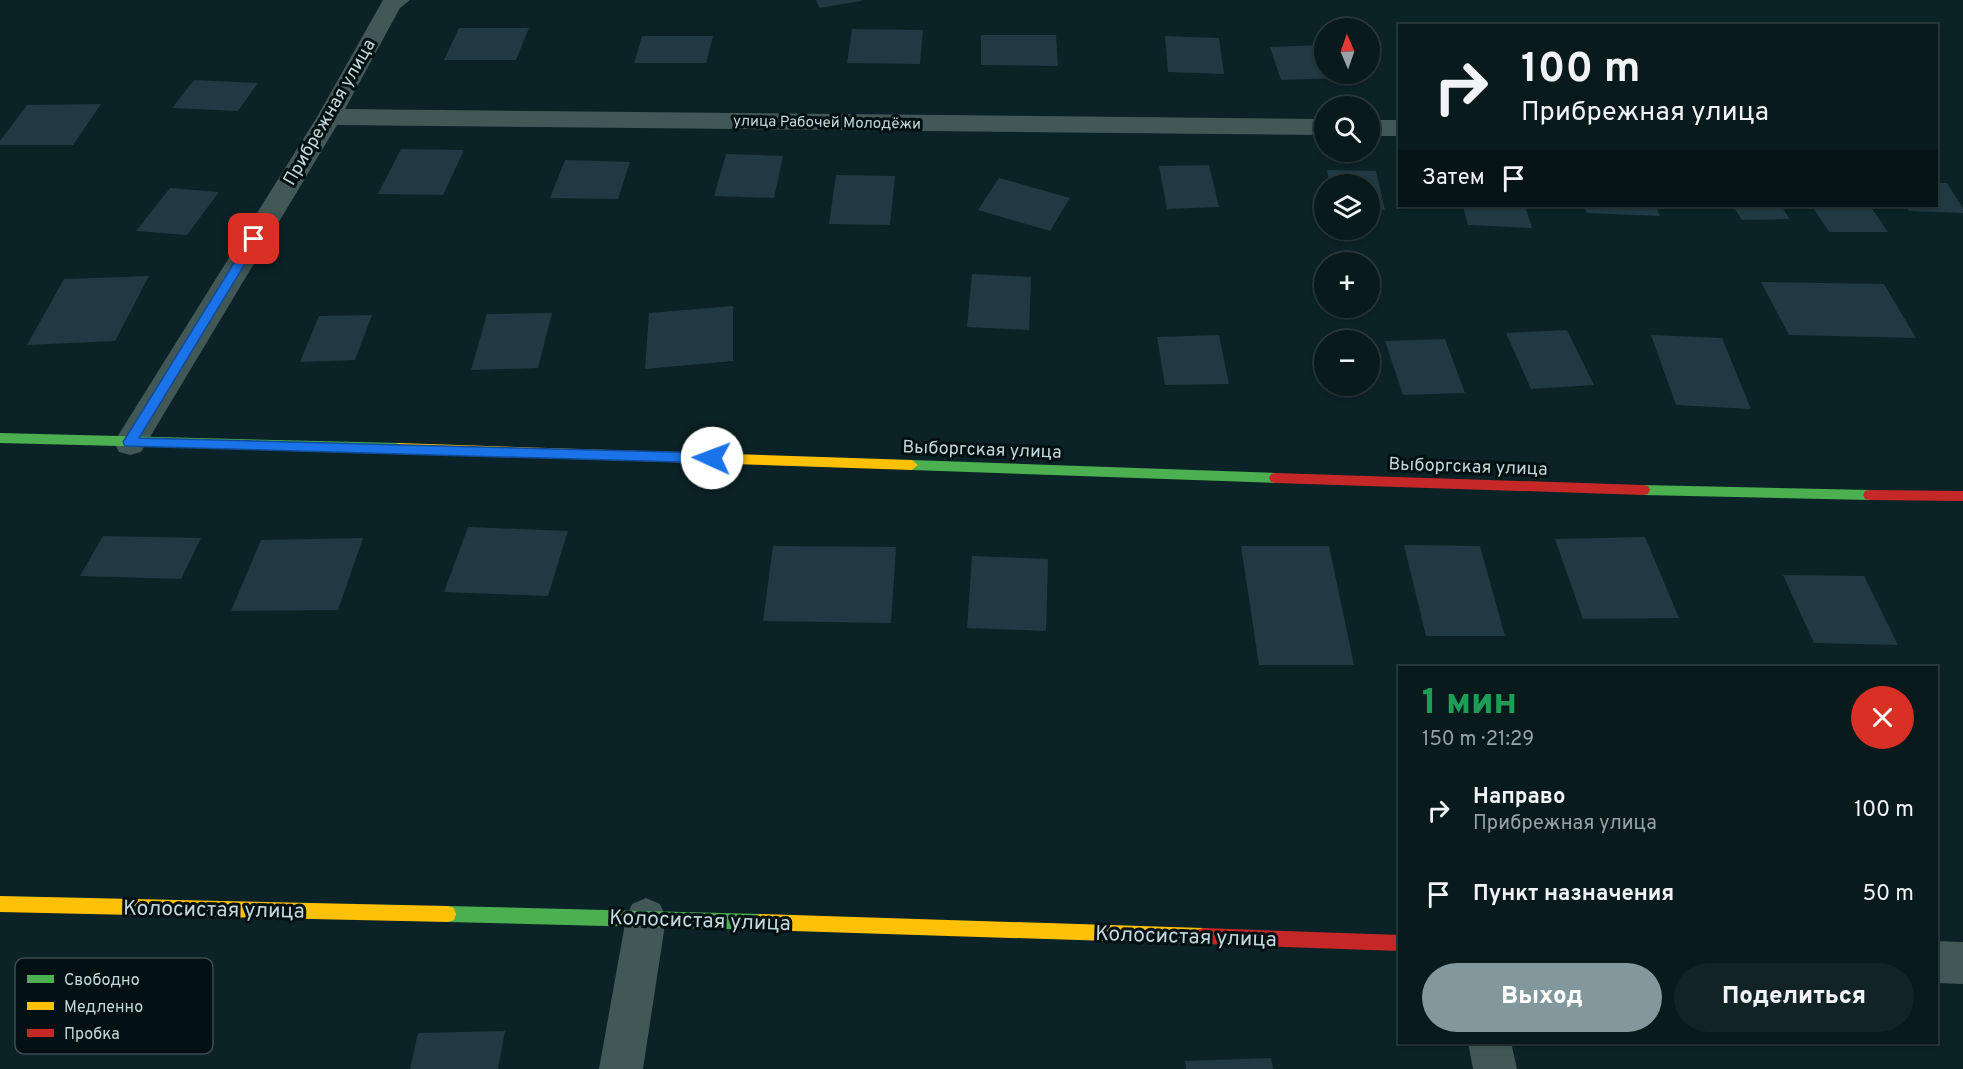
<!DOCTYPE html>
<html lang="ru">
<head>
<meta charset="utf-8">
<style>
	:root { --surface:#081a1c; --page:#112325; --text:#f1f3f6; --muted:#98a1a3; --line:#29383b; --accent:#82989c }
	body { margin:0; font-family:Overpass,sans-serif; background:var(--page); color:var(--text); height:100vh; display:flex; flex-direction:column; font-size:22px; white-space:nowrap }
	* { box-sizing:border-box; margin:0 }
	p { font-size:20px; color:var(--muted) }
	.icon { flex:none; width:33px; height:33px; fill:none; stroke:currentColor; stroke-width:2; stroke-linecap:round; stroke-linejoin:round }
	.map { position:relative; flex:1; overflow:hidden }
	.sheet { position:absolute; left:1398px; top:666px; width:540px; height:378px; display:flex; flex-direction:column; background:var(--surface); border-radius:0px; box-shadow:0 2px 4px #0004,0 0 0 2px var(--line) }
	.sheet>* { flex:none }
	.hud { position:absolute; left:1398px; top:24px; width:540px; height:183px; border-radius:0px; box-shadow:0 2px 4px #0004,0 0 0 2px var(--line); background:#081a1c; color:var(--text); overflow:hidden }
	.needle { width:39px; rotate:358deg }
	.controls { position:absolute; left:1314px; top:18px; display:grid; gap:12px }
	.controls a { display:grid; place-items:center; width:66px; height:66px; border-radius:50%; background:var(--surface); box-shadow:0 2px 4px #0004,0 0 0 2px var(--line); font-size:30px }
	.pin { position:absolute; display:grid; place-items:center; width:51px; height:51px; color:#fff; margin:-26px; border-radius:12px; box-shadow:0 3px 9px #0006 }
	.me { position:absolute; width:66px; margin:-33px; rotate:272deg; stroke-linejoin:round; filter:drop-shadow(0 0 4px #0008) }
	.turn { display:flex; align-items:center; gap:21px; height:126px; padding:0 24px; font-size:27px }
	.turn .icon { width:78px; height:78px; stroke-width:2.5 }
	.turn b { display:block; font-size:42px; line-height:51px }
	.then { display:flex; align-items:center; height:57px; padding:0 24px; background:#0003; gap:12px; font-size:22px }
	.round { display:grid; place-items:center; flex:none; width:63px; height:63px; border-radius:32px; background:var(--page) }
	.overview { display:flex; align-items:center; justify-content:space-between; height:102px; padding:0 24px }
	h1 { font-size:36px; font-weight:800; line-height:45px; color:#1e9e55 }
	.cta { display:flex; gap:12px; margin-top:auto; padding:12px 24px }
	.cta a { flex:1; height:69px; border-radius:36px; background:var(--accent); color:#fff; font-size:24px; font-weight:800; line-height:69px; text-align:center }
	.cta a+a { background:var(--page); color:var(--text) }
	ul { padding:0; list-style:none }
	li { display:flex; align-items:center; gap:18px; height:84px; padding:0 24px }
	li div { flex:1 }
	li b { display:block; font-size:22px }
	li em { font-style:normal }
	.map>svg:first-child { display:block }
</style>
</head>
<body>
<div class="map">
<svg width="1963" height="1069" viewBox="0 0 1963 1069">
	<rect width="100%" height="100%" fill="#0b2226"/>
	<path fill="#213942" d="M816 0H861V1L819 8Z
		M459 28H529L516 60H444Z
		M852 29 923 30 920 64 847 63Z
		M981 35H1056L1058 66 981 65Z
		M642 36H713L706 63H634Z
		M1165 36 1219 38 1224 74 1168 72Z
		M1324 45V74H1339L1341 78 1281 80 1270 47Z
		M194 80 258 83 238 111 172 108Z
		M101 104 73 145H0V141L27 105Z
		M401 149 464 150 443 195 378 194Z
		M726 154 783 156 774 198 714 196Z
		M565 160 630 162 618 199 550 198Z
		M1209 165 1219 207 1167 209 1159 166Z
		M1327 170 1376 171 1385 210 1370 209V184H1330Z
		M836 175 895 176 890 225 829 224Z
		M999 178 1070 198 1050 231 978 210Z
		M1936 183H1947L1963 208V213L1909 211 1906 206H1936Z
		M170 188 219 192 187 235 136 231Z
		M1463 206H1525L1532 228 1468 225Z
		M1584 206H1656L1660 216 1587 213Z
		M1733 206H1781L1790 219 1742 220Z
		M1812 206H1870L1888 232H1829Z
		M972 274 1031 277 1029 330 967 327Z
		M149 276 115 341 27 345 64 279Z
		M1761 282 1884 284 1916 338 1789 335Z
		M733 306V361L645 369 649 313Z
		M552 313 538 368 471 370 487 314Z
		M372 315 355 360 300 362 319 316Z
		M1567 330 1594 385 1531 389 1506 333Z
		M1219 335 1229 384 1165 385 1157 337Z
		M1651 335 1722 338 1751 409 1676 405Z
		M1445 339 1465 393 1403 395 1385 341Z
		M468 527 568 531 548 596 444 592Z
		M103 536 201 538 181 579 80 576Z
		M1645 537 1679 618 1583 619 1555 539Z
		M363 538 338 610 231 611 261 540Z
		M1404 545 1480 546 1505 636H1426Z
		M773 546 896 547 891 623 763 621Z
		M1241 546H1329L1354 665H1259Z
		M972 556 1048 559 1046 631 967 628Z
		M1783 575 1864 576 1898 645 1814 643Z
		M505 1031 498 1069H410L418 1033Z
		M1271 1058 1273 1069H1186L1185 1061Z"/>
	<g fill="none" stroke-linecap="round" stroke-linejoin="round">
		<path fill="#415856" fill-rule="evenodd" d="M383 0H410L400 8 345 109 1324 119V135L337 125 141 452 130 455 119 452 114 443 119 434 317 117Z
			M1370 120H1400V136H1370Z
			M646 898 660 904 666 918 643 1069H599L626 918 632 904Z
			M1936 941 1963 942V984L1936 983Z
			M1468 1042H1511L1517 1069H1473Z"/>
		<path fill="#4caf50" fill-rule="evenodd" d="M0 433 398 443 404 448 398 453 0 443Z
			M912 460 1276 473 1281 474 1283 478 1281 482 1276 483 912 470 906 465Z
			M1643 485 1870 490 1875 491 1877 495 1875 499 1870 500 1643 495 1638 494 1636 490 1638 486Z
			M448 906 760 914 766 916 768 922 766 928 760 930 448 922 442 920 440 914 442 908Z"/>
		<path fill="#ffc107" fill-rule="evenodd" d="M398 443 912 460 918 465 912 470 398 453 392 448Z
			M0 896 448 906 454 908 456 914 454 920 448 922 0 912Z
			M760 914 1203 928 1209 930 1211 936 1209 942 1203 944 760 930 754 928 752 922 754 916Z"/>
		<path fill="#c62828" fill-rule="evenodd" d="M1276 473 1643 485 1648 486 1650 490 1648 494 1643 495 1276 483 1271 482 1269 478 1271 474Z
			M1870 490 1963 491V501L1870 500 1865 499 1863 495 1865 491Z
			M1203 928 1400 935V951L1203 944 1197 942 1195 936 1197 930Z"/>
	</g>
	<path fill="#1a73e8" stroke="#114b97" stroke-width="1.5" d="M254 235 260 239 139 438 712 453 718 458 712 463 125 446 123 442 125 439 250 237Z"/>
	<g text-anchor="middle" stroke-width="6" stroke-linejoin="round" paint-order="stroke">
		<g font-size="15" fill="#c2d7db" stroke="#021013">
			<text transform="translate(827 122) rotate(1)" y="5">улица Рабочей Молодёжи</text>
		</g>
		<g font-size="18" fill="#c2d7db" stroke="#021013">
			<text transform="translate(329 112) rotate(-60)" y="6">Прибрежная улица</text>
			<text transform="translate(982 449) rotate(2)" y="6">Выборгская улица</text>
			<text transform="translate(1468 466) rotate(2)" y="6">Выборгская улица</text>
		</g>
		<g font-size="21" fill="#c2d7db" stroke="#021013">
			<text transform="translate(214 909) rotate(1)" y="7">Колосистая улица</text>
			<text transform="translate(700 920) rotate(2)" y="7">Колосистая улица</text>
			<text transform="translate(1186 936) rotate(2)" y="7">Колосистая улица</text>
		</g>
	</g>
	<rect x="15" y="958" width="198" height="96" rx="9" fill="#021013" stroke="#3c4c4f" stroke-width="1.5"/>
	<rect x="27" y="975" width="27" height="8" fill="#4caf50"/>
	<rect x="27" y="1002" width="27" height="8" fill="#ffc107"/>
	<rect x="27" y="1029" width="27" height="8" fill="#c62828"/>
	<g font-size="16" fill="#c2d7db">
		<text x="64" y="985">Свободно</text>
		<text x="64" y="1012">Медленно</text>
		<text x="64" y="1039">Пробка</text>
	</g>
</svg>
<div class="controls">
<a><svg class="needle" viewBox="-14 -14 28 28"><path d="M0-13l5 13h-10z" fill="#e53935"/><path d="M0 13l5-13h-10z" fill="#98a1a3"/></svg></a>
<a><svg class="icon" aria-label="search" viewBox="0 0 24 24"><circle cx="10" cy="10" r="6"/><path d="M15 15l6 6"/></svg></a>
<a><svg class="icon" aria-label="layers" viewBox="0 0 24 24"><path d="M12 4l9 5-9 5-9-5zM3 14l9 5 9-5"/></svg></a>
<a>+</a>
<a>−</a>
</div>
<div class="pin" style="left:254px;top:239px;background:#d93025"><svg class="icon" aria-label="arrive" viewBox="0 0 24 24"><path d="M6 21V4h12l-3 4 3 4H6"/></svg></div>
<svg class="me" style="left:712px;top:458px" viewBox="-20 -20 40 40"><circle r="19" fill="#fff"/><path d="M0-13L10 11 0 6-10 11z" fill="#1a73e8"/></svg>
<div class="hud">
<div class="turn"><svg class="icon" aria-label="right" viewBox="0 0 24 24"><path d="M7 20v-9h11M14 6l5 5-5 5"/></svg><div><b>100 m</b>Прибрежная улица</div></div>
<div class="then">Затем<svg class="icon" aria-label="arrive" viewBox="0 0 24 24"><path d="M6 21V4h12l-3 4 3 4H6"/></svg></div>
</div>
<section class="sheet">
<div class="overview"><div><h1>1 мин</h1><p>150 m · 21:29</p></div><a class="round" style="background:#d93025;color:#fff"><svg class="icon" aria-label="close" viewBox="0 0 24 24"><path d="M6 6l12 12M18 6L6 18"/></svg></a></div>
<ul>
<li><svg class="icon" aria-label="right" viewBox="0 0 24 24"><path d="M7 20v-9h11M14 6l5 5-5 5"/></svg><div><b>Направо</b><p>Прибрежная улица</p></div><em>100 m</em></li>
<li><svg class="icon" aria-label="arrive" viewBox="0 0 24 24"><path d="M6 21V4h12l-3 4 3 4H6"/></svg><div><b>Пункт назначения</b></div><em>50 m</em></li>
</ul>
<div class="cta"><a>Выход</a><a>Поделиться</a></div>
</section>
</div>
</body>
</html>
